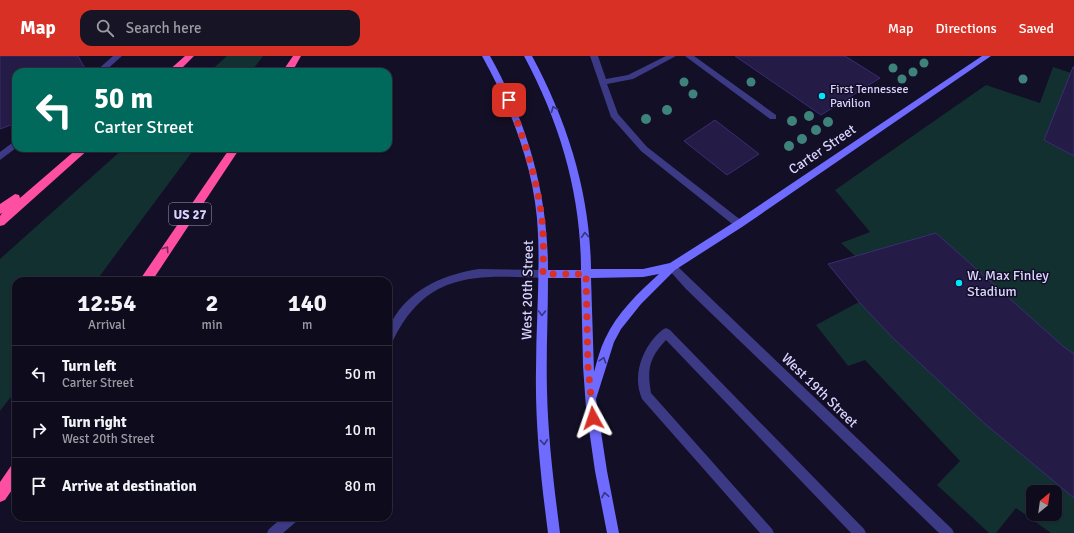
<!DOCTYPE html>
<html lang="en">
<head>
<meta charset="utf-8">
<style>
	:root { --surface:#0e0b1c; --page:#171425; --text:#f1f3f6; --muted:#9b9ba3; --line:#2e2b3b; --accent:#d93025 }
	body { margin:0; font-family:Signika,sans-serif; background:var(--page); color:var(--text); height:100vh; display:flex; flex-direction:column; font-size:15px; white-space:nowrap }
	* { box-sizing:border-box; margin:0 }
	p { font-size:13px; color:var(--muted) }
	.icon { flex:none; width:22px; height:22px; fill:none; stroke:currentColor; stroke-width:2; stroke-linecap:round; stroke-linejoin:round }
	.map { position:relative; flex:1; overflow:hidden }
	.panel { position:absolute; left:12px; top:221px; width:380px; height:244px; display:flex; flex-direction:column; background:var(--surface); border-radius:12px; box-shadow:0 1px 3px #0004,0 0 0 1px var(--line) }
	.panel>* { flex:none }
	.top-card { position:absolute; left:12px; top:12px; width:380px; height:84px; border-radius:12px; box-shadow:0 1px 3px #0004,0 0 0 1px var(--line); background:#00695c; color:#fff; overflow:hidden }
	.needle { width:26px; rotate:29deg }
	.controls { position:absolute; left:1026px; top:429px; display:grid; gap:8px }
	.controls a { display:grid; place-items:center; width:36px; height:36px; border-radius:8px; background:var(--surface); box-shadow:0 1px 3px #0004,0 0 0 1px var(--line); font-size:20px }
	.pin { position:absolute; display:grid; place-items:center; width:34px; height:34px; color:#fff; margin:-17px; border-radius:8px; box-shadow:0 2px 6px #0006 }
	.me { position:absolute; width:44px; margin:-22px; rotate:355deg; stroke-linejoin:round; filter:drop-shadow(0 0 3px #0008) }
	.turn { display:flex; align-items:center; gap:14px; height:84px; padding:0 16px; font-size:18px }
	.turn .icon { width:52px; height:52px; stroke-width:2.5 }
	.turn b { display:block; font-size:28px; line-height:34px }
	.eta { display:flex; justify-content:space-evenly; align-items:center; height:68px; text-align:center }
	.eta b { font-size:24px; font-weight:700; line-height:28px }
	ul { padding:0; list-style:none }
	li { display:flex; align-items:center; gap:12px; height:56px; padding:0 16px; border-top:1px solid var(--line) }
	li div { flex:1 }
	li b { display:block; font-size:15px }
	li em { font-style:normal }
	header { display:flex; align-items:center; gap:24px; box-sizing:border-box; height:56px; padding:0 20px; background:var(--accent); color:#fff }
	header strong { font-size:19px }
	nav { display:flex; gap:22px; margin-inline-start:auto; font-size:14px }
	.search { width:280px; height:36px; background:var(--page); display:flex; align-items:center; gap:10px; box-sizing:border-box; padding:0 14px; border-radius:12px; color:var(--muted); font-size:15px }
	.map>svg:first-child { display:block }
</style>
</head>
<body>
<header>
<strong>Map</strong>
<div class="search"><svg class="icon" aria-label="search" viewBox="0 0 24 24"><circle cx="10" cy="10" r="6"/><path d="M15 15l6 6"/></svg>Search here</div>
<nav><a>Map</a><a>Directions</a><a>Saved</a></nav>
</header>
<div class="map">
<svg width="1074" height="477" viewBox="0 0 1074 477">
	<rect width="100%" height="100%" fill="#130f26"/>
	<path fill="#12302f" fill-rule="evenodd" d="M227 0H263L251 16H209Z
		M1053 11 1074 18V477H1051L1016 452 996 477H989L937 429 960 405 865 304 848 310 816 269 859 246 828 208 855 200 841 187 870 176 835 134 986 29 1040 47ZM1033 436H1055V458H1033Z
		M124 92H195L96 225H16V334L0 355V203Z"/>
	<path fill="#241b47" stroke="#3b2d73" d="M0 0H78L87 16H16V67L0 73Z
		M735 0H845L880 22 821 59Z
		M1073 11H1074V100L1044 84Z
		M715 64 759 98 727 119 684 85Z
		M936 177 1064 291 1074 298V442L984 367 894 283 859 246 828 208Z"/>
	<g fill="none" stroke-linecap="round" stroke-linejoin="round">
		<path fill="#3d3a85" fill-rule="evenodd" d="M113 0H122L104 16H95Z
			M590 0H598L606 23 628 19 666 0H676L633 23 607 28 618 58 647 91 742 165 744 168 742 171H736L641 95 611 61Z
			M685 0H694L776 59V63H770Z
			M16 84V92L0 104V96Z
			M666 272 670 274 864 473 866 477H851L666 284C649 302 647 313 651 337L772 473 774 477H760L642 343C633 322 640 299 654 282 658 278 661 274 666 272Z"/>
		<path fill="#3d3a85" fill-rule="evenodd" d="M672 207 675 208 952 473 954 477H939L686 233 669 214 667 211 669 208Z
			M479 213 543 214 546 215 548 218 546 221 543 222C474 219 425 216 392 287L388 289C388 284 387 278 388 273 389 268 393 264 395 260 414 231 446 218 479 213Z
			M283 461H299L297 465 283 477H267L269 473Z"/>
		<path fill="#6f6bff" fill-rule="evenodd" d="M482 0H490C527 66 548 137 548 214H581C581 138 560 67 524 0H532C568 67 590 137 591 213H643L670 207 736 165 982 0H991L742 171 675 214 641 248 621 273 614 286 596 343 607 415 619 477H607L595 415 586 352 583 310 581 222H548C548 260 546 297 547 335 548 382 554 430 560 477H548C541 423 535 369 536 314 536 268 540 223 538 178 536 116 512 54 482 0ZM659 218C638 237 617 257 605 283 600 293 597 305 594 316L591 222 643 221Z"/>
		<path fill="#ff4fa3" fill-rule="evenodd" d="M185 0H194L178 16H167Z
			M293 0H301L292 16H282Z
			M78 92H90L4 169 0 170V160L2 157 0 158V148L15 138 19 139 20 142Z
			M230 92H240L152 225H139Z
			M16 408V428L5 444 0 446V426L11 410Z"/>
	</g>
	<g fill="#3d827b">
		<circle cx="924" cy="7" r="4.5"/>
		<circle cx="893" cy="12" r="4.5"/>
		<circle cx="913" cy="16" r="4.5"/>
		<circle cx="902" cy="23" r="4.5"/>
		<circle cx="1023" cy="23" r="4.5"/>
		<circle cx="684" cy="26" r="4.5"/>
		<circle cx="751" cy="26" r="4.5"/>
		<circle cx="693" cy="38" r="4.5"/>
		<circle cx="667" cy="54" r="5"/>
		<circle cx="809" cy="60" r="5"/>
		<circle cx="646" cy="63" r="5"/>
		<circle cx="792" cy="65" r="5"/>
		<circle cx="828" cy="66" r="5"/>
		<circle cx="816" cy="74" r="5"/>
		<circle cx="802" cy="83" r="5"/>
		<circle cx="789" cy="90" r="5"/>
	</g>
	<defs><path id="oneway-chevron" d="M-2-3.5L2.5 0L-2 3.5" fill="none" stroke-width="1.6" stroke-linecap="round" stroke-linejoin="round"/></defs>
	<g stroke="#38347d">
		<use href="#oneway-chevron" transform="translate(554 53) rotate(-112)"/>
		<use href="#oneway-chevron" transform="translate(585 179) rotate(-94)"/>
		<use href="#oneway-chevron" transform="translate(542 257) rotate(91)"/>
		<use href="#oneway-chevron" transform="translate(603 304) rotate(-72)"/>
		<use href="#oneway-chevron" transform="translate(544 386) rotate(85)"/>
		<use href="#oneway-chevron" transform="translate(605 439) rotate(-101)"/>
	</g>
	<use stroke="#7d2c5e" href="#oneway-chevron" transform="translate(166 193) rotate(-56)"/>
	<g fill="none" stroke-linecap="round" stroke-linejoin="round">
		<path stroke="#d93025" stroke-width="7" stroke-dasharray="0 12.6" d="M509 44C525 85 542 137 543 181 544 193 543 205 543 218H586L588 310 593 362"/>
	</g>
	<g fill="#00e5ff" stroke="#130f26" stroke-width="1.5">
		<circle cx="822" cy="40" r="4"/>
		<circle cx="959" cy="227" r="4"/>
	</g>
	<g text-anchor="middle" stroke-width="3" stroke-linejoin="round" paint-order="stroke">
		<g font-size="12" fill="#d9d4ff" stroke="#130f26" text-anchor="start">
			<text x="830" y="37">First Tennessee<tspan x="830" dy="14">Pavilion</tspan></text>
		</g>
		<rect fill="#130f26" stroke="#9e99be" stroke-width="1" x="169" y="147" width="42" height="22" rx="3"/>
		<g font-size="13" font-weight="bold" fill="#d9d4ff">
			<text x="190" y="163">US 27</text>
		</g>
		<g font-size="14" fill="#d9d4ff" stroke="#130f26">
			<text transform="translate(822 93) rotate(-34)" y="5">Carter Street</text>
			<text transform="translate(527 234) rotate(-89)" y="5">West 20th Street</text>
			<text transform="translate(820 334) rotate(44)" y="5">West 19th Street</text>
		</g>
		<g font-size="14" fill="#d9d4ff" stroke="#130f26" text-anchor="start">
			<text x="967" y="224">W. Max Finley<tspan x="967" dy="16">Stadium</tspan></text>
		</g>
	</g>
</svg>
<div class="controls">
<a><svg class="needle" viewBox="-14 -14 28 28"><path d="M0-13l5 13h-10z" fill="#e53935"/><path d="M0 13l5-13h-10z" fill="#9b9ba3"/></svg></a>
</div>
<div class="pin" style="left:509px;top:44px;background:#d93025"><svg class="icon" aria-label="arrive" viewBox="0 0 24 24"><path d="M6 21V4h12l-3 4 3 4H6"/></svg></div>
<svg class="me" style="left:593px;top:362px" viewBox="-20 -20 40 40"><path d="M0-17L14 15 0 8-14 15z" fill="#d93025" stroke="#fff" stroke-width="4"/></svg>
<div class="top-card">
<div class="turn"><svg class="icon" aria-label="left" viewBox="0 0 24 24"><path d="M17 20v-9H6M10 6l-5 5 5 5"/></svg><div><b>50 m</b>Carter Street</div></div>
</div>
<section class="panel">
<div class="eta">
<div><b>12:54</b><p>Arrival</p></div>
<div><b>2</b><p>min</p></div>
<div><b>140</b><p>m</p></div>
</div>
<ul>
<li><svg class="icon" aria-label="left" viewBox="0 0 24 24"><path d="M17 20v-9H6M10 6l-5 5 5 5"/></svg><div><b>Turn left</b><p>Carter Street</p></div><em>50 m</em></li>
<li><svg class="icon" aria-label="right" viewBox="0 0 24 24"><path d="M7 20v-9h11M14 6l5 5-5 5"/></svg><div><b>Turn right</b><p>West 20th Street</p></div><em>10 m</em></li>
<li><svg class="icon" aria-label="arrive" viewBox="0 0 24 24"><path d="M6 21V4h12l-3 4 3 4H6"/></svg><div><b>Arrive at destination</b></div><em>80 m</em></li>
</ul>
</section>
</div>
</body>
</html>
